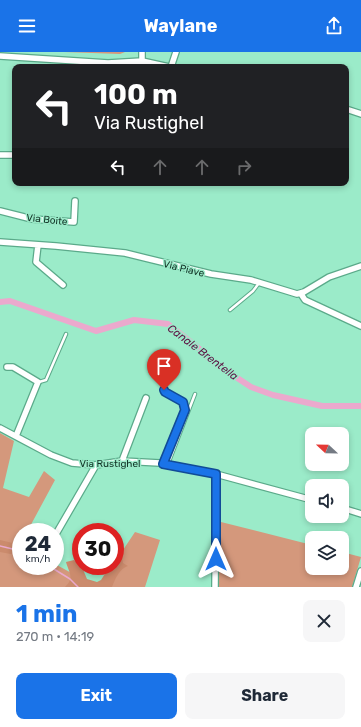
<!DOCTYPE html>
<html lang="en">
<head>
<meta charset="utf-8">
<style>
	:root { --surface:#fff; --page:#f6f6f7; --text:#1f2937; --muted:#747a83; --accent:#1a73e8 }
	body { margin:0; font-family:Rubik,sans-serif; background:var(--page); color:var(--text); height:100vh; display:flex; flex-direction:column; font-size:15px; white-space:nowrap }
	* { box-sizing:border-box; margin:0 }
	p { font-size:13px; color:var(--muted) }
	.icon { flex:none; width:22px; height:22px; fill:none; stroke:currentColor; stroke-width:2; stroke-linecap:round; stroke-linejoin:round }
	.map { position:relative; height:535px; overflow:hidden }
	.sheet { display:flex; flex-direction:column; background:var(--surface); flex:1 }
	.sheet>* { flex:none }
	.banner { position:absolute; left:12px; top:12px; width:337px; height:122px; border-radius:8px; box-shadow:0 2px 6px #0003; background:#202124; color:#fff; overflow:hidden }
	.needle { width:26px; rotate:292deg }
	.buttons { position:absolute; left:305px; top:375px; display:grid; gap:8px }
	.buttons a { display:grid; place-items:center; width:44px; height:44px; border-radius:8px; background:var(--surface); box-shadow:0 2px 6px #0003; font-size:20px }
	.speed { position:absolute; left:12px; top:471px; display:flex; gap:8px; font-size:20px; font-weight:700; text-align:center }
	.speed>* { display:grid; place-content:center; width:52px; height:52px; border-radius:50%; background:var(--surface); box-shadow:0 2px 6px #0003; line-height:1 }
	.speed small { font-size:10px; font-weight:400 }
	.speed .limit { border:6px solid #d22; background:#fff; color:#111 }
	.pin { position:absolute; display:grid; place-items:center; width:34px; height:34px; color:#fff; margin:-41px -17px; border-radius:50% 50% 50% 0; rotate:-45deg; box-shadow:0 0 4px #0007 }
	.pin .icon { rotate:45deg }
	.me { position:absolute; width:44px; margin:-22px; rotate:0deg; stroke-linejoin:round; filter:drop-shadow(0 0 3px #0008) }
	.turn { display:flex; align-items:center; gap:14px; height:84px; padding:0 16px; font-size:18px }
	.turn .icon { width:52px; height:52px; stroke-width:2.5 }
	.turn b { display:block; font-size:28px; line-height:34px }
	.lanes { display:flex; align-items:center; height:38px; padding:0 16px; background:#0003; justify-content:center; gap:20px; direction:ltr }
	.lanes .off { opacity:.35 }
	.round { display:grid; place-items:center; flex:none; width:42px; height:42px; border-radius:8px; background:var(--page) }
	.overview { display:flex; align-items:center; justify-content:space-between; height:68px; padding:0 16px }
	h1 { font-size:24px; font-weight:700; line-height:30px; color:var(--accent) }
	.button { display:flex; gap:8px; margin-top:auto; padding:8px 16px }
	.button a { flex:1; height:46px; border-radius:8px; background:var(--accent); color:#fff; font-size:16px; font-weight:700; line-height:46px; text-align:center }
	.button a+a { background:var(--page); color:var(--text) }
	header { display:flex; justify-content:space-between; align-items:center; height:52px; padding:0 16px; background:var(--accent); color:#fff; font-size:18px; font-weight:700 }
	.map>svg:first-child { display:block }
</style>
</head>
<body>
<header><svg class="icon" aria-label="menu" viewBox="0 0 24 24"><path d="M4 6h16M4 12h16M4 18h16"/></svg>Waylane<svg class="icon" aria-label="share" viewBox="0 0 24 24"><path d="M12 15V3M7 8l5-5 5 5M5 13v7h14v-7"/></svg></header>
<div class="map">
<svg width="361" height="535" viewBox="0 0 361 535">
	<rect width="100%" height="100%" fill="#9bebc9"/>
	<path fill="#d4987c" d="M64 0H125L120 2Z
		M0 381 14 389 3 436 29 445 44 419 55 428 27 480H21V514H55V512L97 535H0Z
		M221 470 312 493V516H342V500L361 505 352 535H218Z
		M135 480 160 488 145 535H99L115 514V510Z"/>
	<path fill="#cb8b6d" d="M0 488 21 493V504L0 500Z
		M121 501 123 511 128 514C120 516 115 527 112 535H65C75 526 69 521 66 510L74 508 82 515 87 527 97 530 101 528 110 514H115V507Z"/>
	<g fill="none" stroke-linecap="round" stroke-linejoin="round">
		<path stroke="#eba9cd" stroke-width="1.5" d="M0 494 21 499
			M49 514 70 527 78 535"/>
		<path stroke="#eba9cd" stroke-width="6" d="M0 250 10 249 96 279 134 268 168 272 201 298 210 308 251 335 273 343 322 354H361"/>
		<g stroke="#5baa8a" stroke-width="4.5">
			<path id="lane" d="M230 258 253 239 259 231
				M39 330 46 328 66 282
				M163 411 185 358 183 350 165 340 164 337
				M168 412 195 342"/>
		</g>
		<g stroke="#5baa8a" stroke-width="8">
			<path id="street" d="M0 4 108 11 142 9 169 15
				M142 9V0
				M171 15 176 0
				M346 57 361 62
				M0 103H15
				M0 159 32 167 74 170 75 149
				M0 190 56 194 125 201 211 222 251 228 297 242 304 240 329 225 361 214
				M38 193 36 210 63 233
				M301 242 305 248 361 274
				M7 315H13L38 330 16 384
				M0 376 51 403 72 411 96 413 122 409 160 411 216 422 312 448
				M122 409 146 346
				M342 456 361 462
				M56 482 96 413
				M215 535 216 422
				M356 535 361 519"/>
		</g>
		<use href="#lane" stroke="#fff" stroke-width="2.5"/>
		<use href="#street" stroke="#fff" stroke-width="5.5"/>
	</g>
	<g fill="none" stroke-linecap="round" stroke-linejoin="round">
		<g stroke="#114b97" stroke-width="10">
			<path id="route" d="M164 338 165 340 183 350 185 358 163 412 216 422V507"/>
		</g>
		<use href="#route" stroke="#1a73e8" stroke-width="7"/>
	</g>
	<g text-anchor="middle" stroke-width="3" stroke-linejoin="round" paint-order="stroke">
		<g font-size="10" fill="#103225" stroke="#9bebc9">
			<text transform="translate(47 167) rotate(6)" y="4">Via Boite</text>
			<text transform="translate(184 216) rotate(14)" y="4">Via Piave</text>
			<text x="110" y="415">Via Rustighel</text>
		</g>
		<g font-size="11" font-style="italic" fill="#5c1243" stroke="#9bebc9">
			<text transform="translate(203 300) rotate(37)" y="4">Canale Brentella</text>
		</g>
	</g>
</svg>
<div class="buttons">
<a><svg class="needle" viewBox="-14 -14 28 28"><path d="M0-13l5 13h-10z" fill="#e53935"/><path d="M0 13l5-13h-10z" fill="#747a83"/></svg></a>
<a><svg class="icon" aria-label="sound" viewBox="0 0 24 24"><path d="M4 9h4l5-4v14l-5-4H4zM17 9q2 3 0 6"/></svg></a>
<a><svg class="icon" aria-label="layers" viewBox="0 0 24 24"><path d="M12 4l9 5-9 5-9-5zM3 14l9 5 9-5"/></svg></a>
</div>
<div class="speed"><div>24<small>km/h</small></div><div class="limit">30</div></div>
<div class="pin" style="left:164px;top:338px;background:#d93025"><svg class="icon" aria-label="arrive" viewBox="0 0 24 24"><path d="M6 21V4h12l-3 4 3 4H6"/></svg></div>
<svg class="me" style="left:216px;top:507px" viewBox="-20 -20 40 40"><path d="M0-17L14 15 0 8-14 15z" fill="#1a73e8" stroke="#fff" stroke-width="4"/></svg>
<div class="banner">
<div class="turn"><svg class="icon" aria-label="left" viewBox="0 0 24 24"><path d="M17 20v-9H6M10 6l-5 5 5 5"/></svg><div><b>100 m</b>Via Rustighel</div></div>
<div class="lanes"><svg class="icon" aria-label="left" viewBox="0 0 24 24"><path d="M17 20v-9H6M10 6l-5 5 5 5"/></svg><svg class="icon off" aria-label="ahead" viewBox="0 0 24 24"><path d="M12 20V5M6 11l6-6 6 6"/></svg><svg class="icon off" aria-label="ahead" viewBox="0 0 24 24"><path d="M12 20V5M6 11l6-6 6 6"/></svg><svg class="icon off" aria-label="right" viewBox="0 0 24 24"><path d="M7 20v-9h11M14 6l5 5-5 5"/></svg></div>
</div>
</div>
<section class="sheet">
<div class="overview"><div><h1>1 min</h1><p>270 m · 14:19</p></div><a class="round"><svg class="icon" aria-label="close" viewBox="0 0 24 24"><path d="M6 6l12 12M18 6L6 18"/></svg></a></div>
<div class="button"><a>Exit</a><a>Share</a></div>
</section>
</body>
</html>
